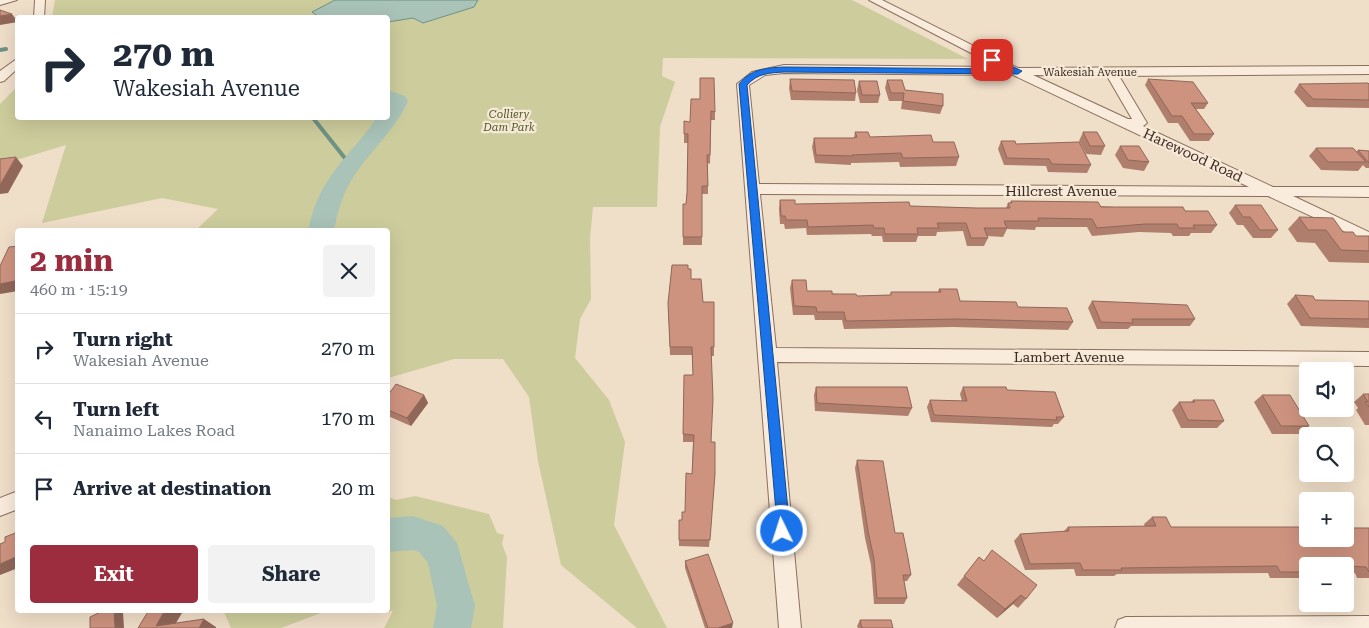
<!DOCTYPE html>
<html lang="en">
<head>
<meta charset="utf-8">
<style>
	:root { --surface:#fff; --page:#f2f2f3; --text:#1f2937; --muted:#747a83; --line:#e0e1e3; --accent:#9b2d3e }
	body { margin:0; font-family:"Roboto Serif",serif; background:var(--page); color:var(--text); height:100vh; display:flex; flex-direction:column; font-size:19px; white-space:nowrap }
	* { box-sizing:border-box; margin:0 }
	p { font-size:16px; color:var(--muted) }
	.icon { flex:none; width:28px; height:28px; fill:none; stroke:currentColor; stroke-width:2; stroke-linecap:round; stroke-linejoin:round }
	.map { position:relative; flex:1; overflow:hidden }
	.panel { position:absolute; left:15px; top:228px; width:375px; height:385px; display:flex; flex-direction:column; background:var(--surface); border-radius:5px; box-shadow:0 5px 20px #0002 }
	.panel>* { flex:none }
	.guide { position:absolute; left:15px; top:15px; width:375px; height:105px; border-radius:5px; box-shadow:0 5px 20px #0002; background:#fff; color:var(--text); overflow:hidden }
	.tools { position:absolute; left:1299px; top:362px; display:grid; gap:10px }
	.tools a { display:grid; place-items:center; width:55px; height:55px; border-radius:5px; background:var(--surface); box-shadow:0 5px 20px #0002; font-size:25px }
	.pin { position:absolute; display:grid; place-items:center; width:42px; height:42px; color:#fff; margin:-21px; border-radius:10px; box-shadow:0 2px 8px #0006 }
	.me { position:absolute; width:55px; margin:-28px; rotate:356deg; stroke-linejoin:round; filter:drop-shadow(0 0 4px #0008) }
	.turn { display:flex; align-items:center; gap:18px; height:105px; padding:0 15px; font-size:22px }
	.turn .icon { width:65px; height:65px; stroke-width:2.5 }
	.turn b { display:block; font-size:35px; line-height:42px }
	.round { display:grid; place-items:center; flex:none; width:52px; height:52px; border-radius:5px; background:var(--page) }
	.headline { display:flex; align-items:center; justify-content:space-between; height:85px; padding:0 15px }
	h1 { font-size:30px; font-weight:700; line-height:38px; color:var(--accent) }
	.button { display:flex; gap:10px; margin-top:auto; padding:10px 15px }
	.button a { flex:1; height:58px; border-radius:5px; background:var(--accent); color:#fff; font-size:20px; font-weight:700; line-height:58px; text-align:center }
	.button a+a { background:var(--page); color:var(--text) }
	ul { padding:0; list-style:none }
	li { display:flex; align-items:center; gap:15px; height:70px; padding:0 15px; border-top:1px solid var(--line) }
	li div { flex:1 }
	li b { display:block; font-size:19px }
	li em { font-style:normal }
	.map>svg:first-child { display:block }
</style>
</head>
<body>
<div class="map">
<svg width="1369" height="628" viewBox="0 0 1369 628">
	<rect width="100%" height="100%" fill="#efdec8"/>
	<path fill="#cdcc9c" d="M55 0H852L968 59 663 58 662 76 675 82 660 127 657 207H593L590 238 591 299 580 319 575 358 609 400 625 442 614 525 667 628H637L561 565 538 461 529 397 503 359H454L388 378V230H196L218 209 162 198 42 223 66 145 0 165V104L17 87 18 118H388V18L52 17Z
		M415 496 489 514 497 533 504 535 502 544 507 557 503 628H384L393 611 321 613 281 628H231L223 610H388V497L396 500Z"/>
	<path fill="#a9c3b8" stroke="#6f9284" d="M335 0H478L474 7 423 23 413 18 388 22V18L319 17 312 12Z"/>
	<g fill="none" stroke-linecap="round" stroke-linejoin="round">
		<path stroke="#6f9284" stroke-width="4" d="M0 50 6 49
			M313 118 348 162"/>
		<path stroke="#6f9284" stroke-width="5" d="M347 161 350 164"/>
		<path fill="#a9c3b8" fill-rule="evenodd" d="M388 90 405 96 408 101C395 130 371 150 354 176 343 192 338 211 334 230H308C320 175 347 160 377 118H388Z
			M413 516 443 526 457 543 475 606 471 628H433L437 606 428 563 419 552 413 550 388 552V518Z"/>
		<g stroke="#8b6f5d" stroke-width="2">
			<path id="minor" d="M0 0H17L0 5Z
				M35 0H45L44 18H34Z
				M869 0H882L1018 68 1369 66V74L1119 76 1147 123 1143 126 1273 187H1369V197L1293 196 1369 232V243L1268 196 760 194 776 348 1369 352V366L777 362 801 628H779L737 84 752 72 784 65 998 67ZM784 73 1013 75 1249 187 759 184 749 85 765 75ZM1033 75 1107 76 1132 119H1128Z
				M18 58V68L4 81 0 82V71Z
				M18 491V509L0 516V498Z
				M1369 616V628H1115L1118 620 1126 617Z"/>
		</g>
		<use href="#minor" fill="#f9ecdc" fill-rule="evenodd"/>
	</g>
	<path fill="#b07e6d" d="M790 79 856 93 855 101 791 100 789 88Z
		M1148 79 1208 103 1204 109H1196L1214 134 1209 141H1190L1178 123H1168L1145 85Z
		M887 80 905 90 943 106 940 114 901 109 902 101H889L885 88Z
		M859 81 880 95 878 103H860L857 90Z
		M1299 84H1369V108L1307 107 1294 92Z
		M700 99 715 112V120H711L710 164 708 163V194H702V245H683V204H686L687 193 688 143H684V134L690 122Z
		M855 132 870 137 933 142 959 157 956 166 900 167 899 162 851 163V165L815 163 812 147 814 138H854Z
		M1083 132 1105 146 1101 155 1086 154 1079 141Z
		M1001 141 1016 144 1091 165 1087 173 1048 172 1046 166 1004 165 998 149Z
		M1120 146 1149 162 1144 171 1123 168 1115 155Z
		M1316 148 1356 152 1358 150 1369 151V168H1366L1363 165 1358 171 1321 170 1309 156Z
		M780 200 795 204 910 206 977 208H1006L1008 203H1010L1011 201 1185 211 1217 225 1211 233H1191L1189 236H1173L1171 233 1139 232 1092 236 1087 227H1036L1035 230 1007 229 1003 237 987 236 988 238 984 246H967L963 231 937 232 936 236H918L916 242H883L882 236H872L871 234 807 235 806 228 785 229 784 224H780L779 209Z
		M1235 205 1278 230 1271 238H1253L1243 225H1237L1229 213Z
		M1299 217 1356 236H1369V263L1329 262 1315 243 1297 242 1288 229Z
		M688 269 691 279 703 302 714 347V356H711V442L715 474 709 547 679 546V520H682L685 512 692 474 693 442H683V434L693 375 692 355H670L668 303Z
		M792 280 807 291 857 296 890 295 891 292H938L939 289 960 301 1018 307 1073 322 1068 330 953 327 844 329 842 320H815L814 315H793L790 288Z
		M1295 295 1315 300 1369 301V328L1301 326 1287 304Z
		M1092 301 1195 319 1190 326H1131L1128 329H1097L1088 308Z
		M816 387 912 408 908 416 815 411 814 395Z
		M963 387 1007 390 1064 417 1058 424H1054L1052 427 931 422 927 407 930 400 962 401 960 394Z
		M1363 394H1369V425H1365L1356 410 1358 408 1354 402Z
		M388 395H424L428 403 411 426 388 416Z
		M1262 395 1309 426 1300 434H1272L1254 402Z
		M1193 400 1224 421 1217 428H1181L1172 410 1179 402H1191Z
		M857 460 895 533 911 575 907 581H904L907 598 904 604H874L871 565 865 538 855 468Z
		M1152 517 1171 527 1369 528V578H1357L1355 573H1345V566H1308V578H1270L1268 573 1117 574 1114 576H1076L1074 569 1025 570 1014 541 1020 534 1063 532 1068 527H1145L1144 524Z
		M979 557 1026 599 1018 608 1013 604 997 618 957 585Z
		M685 561 732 628H705L685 568Z
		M860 620 893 628H858L857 626Z"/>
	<path fill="#906759" d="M12 14 18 22 0 25V16Z
		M16 157 23 166 8 193 0 194V185Z
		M18 276V291L0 294V284Z
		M424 395 428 403 411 426 407 418Z
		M18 556V568L0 575V564Z
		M1021 595 1013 604 997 618 1005 609Z
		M114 610H120L123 612 124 628H115Z
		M165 610H178L182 613 173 628 156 626Z
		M204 619 216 627V628H199Z
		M733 623 732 628H718Z"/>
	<path fill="#cd937f" stroke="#906759" d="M0 10 12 14 0 16Z
		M700 78H714L715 112 711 111 710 155H707L708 186H702V237H683V204H686L687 193 688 134H684V121L690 122 691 99H700Z
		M790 79 854 80 856 93 792 91Z
		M1148 79 1193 82 1208 103H1191L1214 134H1194L1182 116H1172Z
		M887 80H902L905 90 943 94V106L903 101 904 93H891Z
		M859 81H877L880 95H862Z
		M1368 83 1369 84V100L1313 99 1299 84Z
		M855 132H868L870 137 931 135 933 142H954L959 157 903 158 901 153 852 155 853 156 816 155 814 138H853L857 137Z
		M1083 132H1097L1105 146H1090Z
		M1001 141H1015L1016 144 1079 142 1091 165 1052 164 1049 159 1007 158Z
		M1120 146H1139L1149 162 1128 160Z
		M1316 148H1353L1366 162H1328Z
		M1358 150 1369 151V163Z
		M16 157 0 185V159Z
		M780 200H795V204L909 202 910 206 977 208H1010L1008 203H1012L1011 201 1098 202 1101 207H1183L1185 211H1208L1217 225H1193L1195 228H1179L1177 224H1145L1097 228 1092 219 1038 218 1039 221H1004L1007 228H984L988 238H971L966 223H937L939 228H917L918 234H885L884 228H874L873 225 808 227 807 220H786L785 216H781Z
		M1235 205H1261L1278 230H1260L1250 217H1243Z
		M1299 217 1333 218 1343 232H1353L1356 236H1369V251L1341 250 1326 230H1308Z
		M18 246V276L15 281 0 284V266L9 247Z
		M672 265H688V269H691V279H701L703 302H714V347H711L713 399 711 442H715V474L710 540H679V520H682V512H685L686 473 692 474 694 435 683 434 684 375H693L692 347H670L668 303Z
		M792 280H806L807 291H832V294H856L857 296 891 295V292H941L939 289H957L960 301 1016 302 1018 307 1067 308 1073 322 957 319 846 321 844 312H817L816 307 794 306Z
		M1295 295 1313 296 1315 300 1369 301V319L1310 318Z
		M1092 301 1187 305 1195 319H1132L1133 323 1101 322Z
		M396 384 424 395 407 418 388 410V395Z
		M816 387H907L912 408 817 403Z
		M963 387H1006L1007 390 1055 392 1064 417H1056L1057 420 934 415 930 400 967 401Z
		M1363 394H1369V407L1365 402H1368Z
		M1262 395H1290L1309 426H1281Z
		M1193 400H1214L1224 421 1188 420 1179 402H1195Z
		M857 460 883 461 895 533H903L908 558 911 575H903L907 598H877L874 559 868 531Z
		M1152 517H1166L1171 527H1308V539H1345V528H1369V572L1366 567 1345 566H1308V572H1280L1277 566 1121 568 1122 570H1083L1080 563 1030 564 1020 534 1069 531 1068 527 1156 526Z
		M18 532V556L0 564V544L5 542V537Z
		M992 550 1037 585 1026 599 1021 595 1005 609 964 576 979 557 984 561Z
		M708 554 733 623 718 628H708L685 561Z
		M105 610H114L115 628H90V617Z
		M149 610H165L156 626 204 619 199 628H138Z
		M860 620H891L893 628H862Z"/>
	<path fill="#1a73e8" stroke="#114b97" d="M992 57 1022 71 1018 74 784 72C769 73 758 73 747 85L790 531 787 535 782 537 778 535 739 84C751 69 765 68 784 67L1005 69 989 62 988 60Z"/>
	<g text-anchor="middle" stroke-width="4.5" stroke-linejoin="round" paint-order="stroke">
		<g font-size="11" fill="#3c2a20" stroke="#f6e9d8">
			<text x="1090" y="76">Wakesiah Avenue</text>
		</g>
		<g font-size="11" font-style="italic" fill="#535827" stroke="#f6e9d8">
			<text x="509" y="118">Colliery<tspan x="509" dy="13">Dam Park</tspan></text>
		</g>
		<g font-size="14" fill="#3c2a20" stroke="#f6e9d8">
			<text transform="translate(1193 155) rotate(25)" y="5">Harewood Road</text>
			<text x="1061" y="196">Hillcrest Avenue</text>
			<text x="1069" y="362">Lambert Avenue</text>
		</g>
	</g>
</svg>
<div class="tools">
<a><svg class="icon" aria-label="sound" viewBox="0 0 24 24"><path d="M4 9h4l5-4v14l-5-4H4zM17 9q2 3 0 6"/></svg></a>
<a><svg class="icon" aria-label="search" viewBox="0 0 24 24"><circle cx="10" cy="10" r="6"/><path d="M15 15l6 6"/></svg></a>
<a>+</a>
<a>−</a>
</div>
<div class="pin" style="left:992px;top:60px;background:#d93025"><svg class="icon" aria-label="arrive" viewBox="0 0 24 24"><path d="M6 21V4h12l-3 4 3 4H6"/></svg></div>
<svg class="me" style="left:782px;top:531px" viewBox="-20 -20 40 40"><circle r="17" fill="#1a73e8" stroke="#fff" stroke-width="3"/><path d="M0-11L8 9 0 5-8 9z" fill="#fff"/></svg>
<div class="guide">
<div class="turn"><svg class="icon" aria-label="right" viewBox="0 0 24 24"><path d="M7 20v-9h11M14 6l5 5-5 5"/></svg><div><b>270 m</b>Wakesiah Avenue</div></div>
</div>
<section class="panel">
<div class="headline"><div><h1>2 min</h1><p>460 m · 15:19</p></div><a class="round"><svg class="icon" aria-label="close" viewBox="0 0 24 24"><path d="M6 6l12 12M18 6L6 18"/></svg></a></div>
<ul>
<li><svg class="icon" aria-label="right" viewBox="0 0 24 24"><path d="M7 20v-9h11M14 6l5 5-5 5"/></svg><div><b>Turn right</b><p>Wakesiah Avenue</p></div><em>270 m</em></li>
<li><svg class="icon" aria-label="left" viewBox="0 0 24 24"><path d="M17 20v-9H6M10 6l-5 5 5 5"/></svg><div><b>Turn left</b><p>Nanaimo Lakes Road</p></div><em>170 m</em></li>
<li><svg class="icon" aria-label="arrive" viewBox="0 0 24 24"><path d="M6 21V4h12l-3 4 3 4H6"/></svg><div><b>Arrive at destination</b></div><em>20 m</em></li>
</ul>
<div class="button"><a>Exit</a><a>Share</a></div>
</section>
</div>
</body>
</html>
